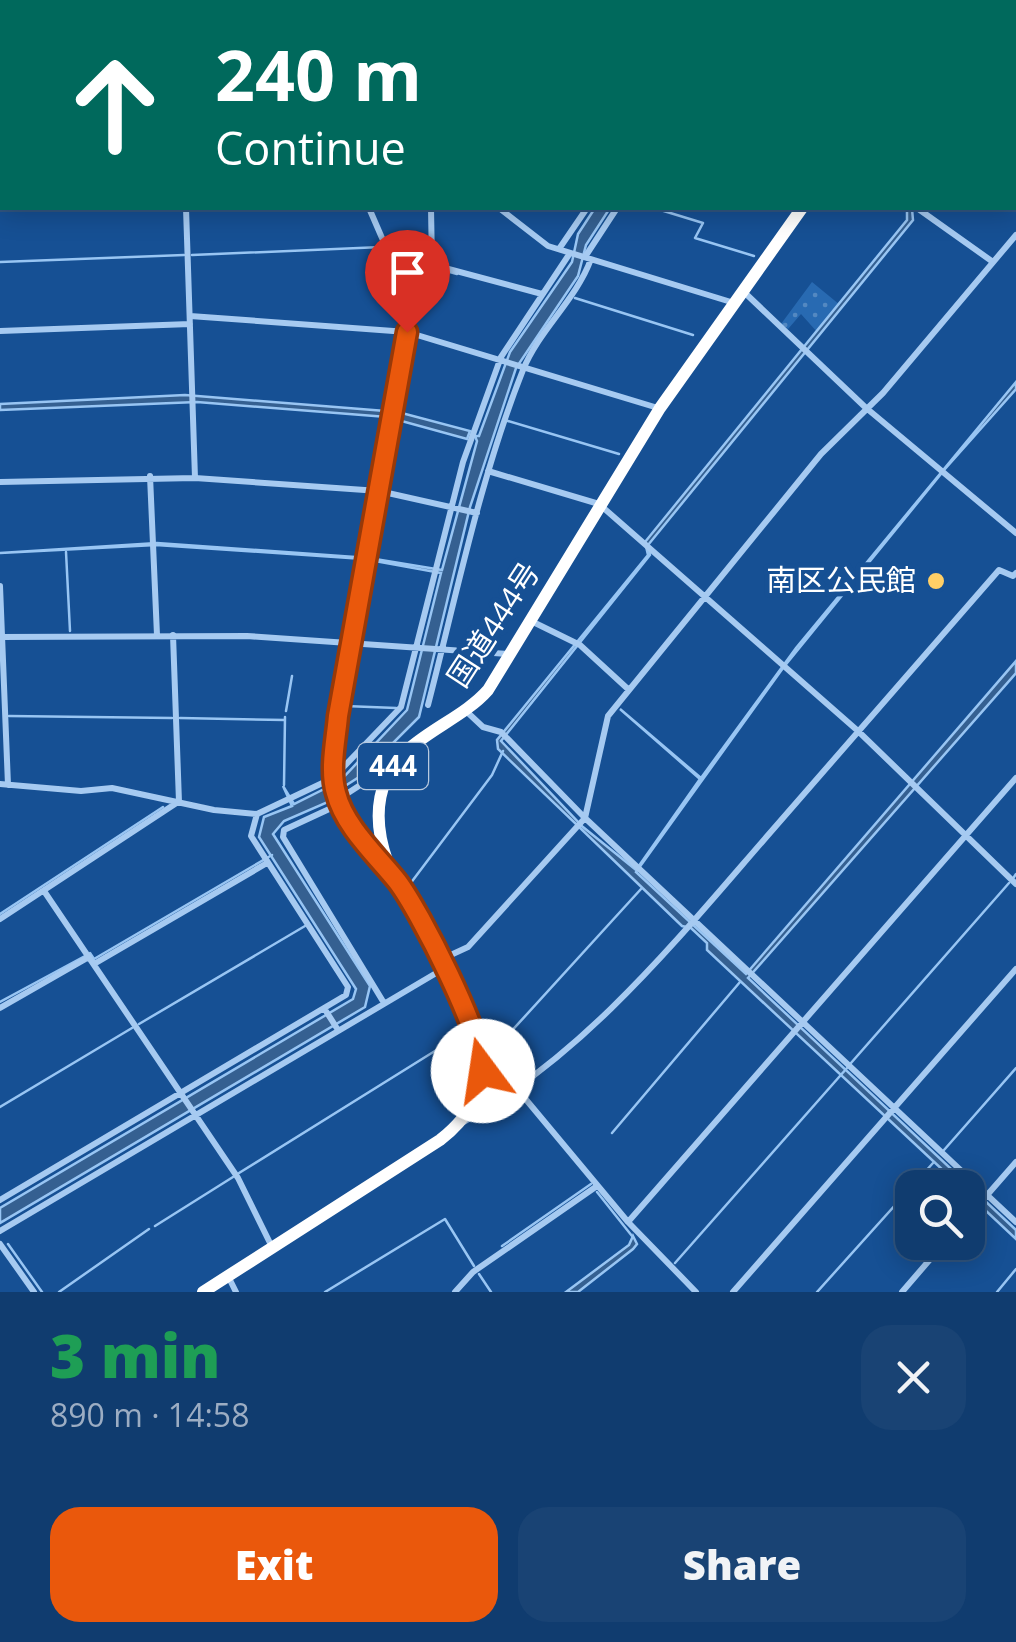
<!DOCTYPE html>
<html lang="en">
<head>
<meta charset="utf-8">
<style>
	:root { --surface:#103c6f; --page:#194374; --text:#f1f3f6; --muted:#9cadc3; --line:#305682; --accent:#ea580c }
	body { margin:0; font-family:"Open Sans","Noto Sans JP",sans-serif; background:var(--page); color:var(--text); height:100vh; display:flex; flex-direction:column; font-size:38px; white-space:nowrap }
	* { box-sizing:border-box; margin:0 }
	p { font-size:32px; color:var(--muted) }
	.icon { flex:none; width:55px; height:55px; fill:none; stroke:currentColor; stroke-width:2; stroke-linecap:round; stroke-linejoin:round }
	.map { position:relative; height:1292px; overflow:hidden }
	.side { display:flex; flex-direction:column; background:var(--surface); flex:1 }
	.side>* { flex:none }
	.banner { position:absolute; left:0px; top:0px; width:1018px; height:210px; box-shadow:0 5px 25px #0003,0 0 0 2px var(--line); background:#00695c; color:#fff; overflow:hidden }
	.controls { position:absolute; left:895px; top:1170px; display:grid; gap:20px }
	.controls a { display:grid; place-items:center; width:90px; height:90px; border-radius:20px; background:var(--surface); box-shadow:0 5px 25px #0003,0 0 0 2px var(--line); font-size:50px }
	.pin { position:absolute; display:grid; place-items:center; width:85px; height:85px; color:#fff; margin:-102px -42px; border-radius:50% 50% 50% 0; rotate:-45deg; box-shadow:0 0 10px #0007 }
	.pin .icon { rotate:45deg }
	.me { position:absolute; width:110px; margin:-55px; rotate:346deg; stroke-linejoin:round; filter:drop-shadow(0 0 8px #0008) }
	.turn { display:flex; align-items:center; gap:35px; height:210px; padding:0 50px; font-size:45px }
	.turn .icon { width:130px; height:130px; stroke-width:2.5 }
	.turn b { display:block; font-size:70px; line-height:85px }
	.round { display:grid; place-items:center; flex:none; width:105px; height:105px; border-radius:30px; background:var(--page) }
	.overview { display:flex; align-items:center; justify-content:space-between; height:170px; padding:0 50px }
	h1 { font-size:60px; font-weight:800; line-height:75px; color:#1e9e55 }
	.button { display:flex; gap:20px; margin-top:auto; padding:20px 50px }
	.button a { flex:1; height:115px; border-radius:30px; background:var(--accent); color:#fff; font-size:40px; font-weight:800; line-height:115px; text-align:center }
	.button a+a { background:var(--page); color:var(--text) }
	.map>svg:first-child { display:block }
</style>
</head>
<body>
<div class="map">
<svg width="1016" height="1292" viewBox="0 0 1016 1292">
	<defs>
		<pattern id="grass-dots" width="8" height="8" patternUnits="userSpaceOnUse" patternTransform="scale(2.5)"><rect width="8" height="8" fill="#286ab2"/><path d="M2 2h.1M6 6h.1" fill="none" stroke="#5388c1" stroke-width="1.8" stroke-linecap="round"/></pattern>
	</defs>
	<rect width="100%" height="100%" fill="#165094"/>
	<path fill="url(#grass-dots)" d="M812 282 840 305 818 333 801 314 788 329 781 324Z"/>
	<path fill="#356091" stroke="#98c5f3" stroke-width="2.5" d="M595 208H610L586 245 578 276 516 368 470 507 419 717 359 777 328 797V802L284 821 273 834 370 986 365 1007 0 1223V1208L353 999 356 989 259 837 264 817 292 806 283 786 294 804 340 781 407 710 441 573 364 559 156 545 0 553 157 543 369 558 442 570 477 441 475 436H479L510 352 572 262 578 234Z
		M907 208 912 209 913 220 648 545 650 555 501 741 583 827 636 870 700 779 620 709 701 778 796 648 1016 382V389L945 469 783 668 636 872 746 974 1016 661V673L748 978 1016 1230V1239L968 1194V1188L961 1187 707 950V943L691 928 682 926 498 749 497 740 648 555 645 542 907 220Z
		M185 395 398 412 470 431 467 439 387 417 197 402 0 410V404Z
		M633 1236 637 1244 633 1249 578 1292H566L629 1245Z"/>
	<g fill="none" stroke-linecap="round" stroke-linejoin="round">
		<path stroke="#98c5f3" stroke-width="2.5" d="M654 208 703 223 695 238 754 256
			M391 247 425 258
			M192 255 382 247
			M0 262 184 255
			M424 265 457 274
			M575 298 693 335
			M508 421 619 454
			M66 552 70 631
			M345 706 396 708
			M286 711 292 676
			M9 716 172 718
			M180 718 285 720
			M284 785 285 717
			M1014 877 1016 874
			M410 884 492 775 503 751
			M0 914 163 807
			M90 953 94 959 272 855
			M0 1002 85 956
			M139 1024 305 926
			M497 1047 641 889
			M851 1063 1009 883
			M0 1107 132 1028
			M612 1133 740 982
			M944 1150 1016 1068
			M239 1173 467 1031
			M597 1192 632 1236
			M155 1226 233 1177
			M8 1244 42 1292
			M502 1246 591 1184
			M675 1263 847 1068
			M479 1274 491 1292
			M59 1292 149 1229
			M325 1292 445 1219 474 1266
			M817 1292 933 1163
			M997 1292 1016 1269"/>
		<path stroke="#a6caf1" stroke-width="6" d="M193 2V0
			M367 2V0
			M524 2V0
			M731 2 732 0
			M839 2 841 0
			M871 2 873 0
			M1015 81 1016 79
			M1015 102H1016
			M0 107 2 106
			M1015 188H1016
			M0 194H2
			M1015 204H1016
			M186 208 195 478
			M369 208 405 291 409 314 338 715 336 795 389 874
			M431 208 432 264
			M499 208 548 246 731 302
			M917 208 993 262
			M559 249 587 208
			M389 253 542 294
			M585 257 617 208
			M744 292 865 407 1016 533
			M190 316 407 332 658 408
			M0 331 190 324
			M488 471 599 504 858 731 1016 884
			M150 476 157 635
			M0 482 195 478 379 491 477 513
			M0 586 8 785
			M531 621 580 645 629 690
			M173 635 179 802
			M0 637 247 636 508 654
			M428 705C457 593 480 478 523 370 539 330 576 300 591 259
			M466 711 483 727 501 732 585 818 1016 1222
			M0 784 81 791 112 788 214 810 257 814 333 778 401 707 463 462 501 357 570 253
			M44 891 238 1178 272 1247
			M0 919 178 802
			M442 959 468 947 585 818 608 716 821 454 883 393 1016 235
			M94 964 267 863
			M384 1003 283 837 284 830 340 804 348 793 391 765
			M0 1008 89 957
			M324 1008 338 1030
			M483 1048 628 1222 696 1292
			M460 1124C585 1055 676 941 769 834 845 746 922 658 999 570L1013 576 1016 573
			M0 1200 346 995 348 987 251 836 257 814
			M968 1217 1016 1162
			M628 1222 1016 778
			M0 1231 443 969
			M0 1244 34 1292
			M228 1276 236 1292
			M455 1292 473 1272 597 1186
			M733 1292 1016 969
			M902 1292 945 1242"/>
		<path stroke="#fff" stroke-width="12" d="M942 2 943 0
			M203 1292 440 1140C575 1035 334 901 386 779 404 737 459 723 488 690L660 408 802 208"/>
	</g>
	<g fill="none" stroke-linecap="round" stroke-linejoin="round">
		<g stroke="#983908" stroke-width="25">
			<path id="route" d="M407 332 338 716C336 740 329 769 336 793 344 826 377 856 397 881 420 911 483 1036 483 1071"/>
		</g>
		<use href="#route" stroke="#ea580c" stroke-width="18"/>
	</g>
	<circle fill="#ffcf66" stroke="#165094" stroke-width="4" cx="936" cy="581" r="10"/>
	<g text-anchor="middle" stroke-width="10" stroke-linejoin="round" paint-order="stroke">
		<rect fill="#165094" stroke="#b9cadf" stroke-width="2.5" x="358" y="743" width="70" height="46" rx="8"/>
		<g font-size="28" font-weight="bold" fill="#fff">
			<text x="393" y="776">444</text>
		</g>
		<g font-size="30" fill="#fff" stroke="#165094" text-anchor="end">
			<text x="916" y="591">南区公民館</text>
		</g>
		<g font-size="30" fill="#fff" stroke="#165094">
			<text transform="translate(494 625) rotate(-57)" y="10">国道444号</text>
		</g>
	</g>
</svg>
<div class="controls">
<a><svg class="icon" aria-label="search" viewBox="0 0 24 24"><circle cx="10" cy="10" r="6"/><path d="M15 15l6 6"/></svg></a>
</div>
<div class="pin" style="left:407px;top:332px;background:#d93025"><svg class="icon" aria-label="arrive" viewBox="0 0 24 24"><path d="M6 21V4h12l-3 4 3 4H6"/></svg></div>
<svg class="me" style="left:483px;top:1071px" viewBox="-20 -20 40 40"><circle r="19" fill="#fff"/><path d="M0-13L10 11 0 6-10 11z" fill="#ea580c"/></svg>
<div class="banner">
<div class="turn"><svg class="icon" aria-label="ahead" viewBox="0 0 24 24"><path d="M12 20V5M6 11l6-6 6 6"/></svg><div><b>240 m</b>Continue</div></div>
</div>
</div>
<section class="side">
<div class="overview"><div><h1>3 min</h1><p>890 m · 14:58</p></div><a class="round"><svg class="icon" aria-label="close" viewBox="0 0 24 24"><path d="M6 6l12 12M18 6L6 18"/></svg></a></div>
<div class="button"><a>Exit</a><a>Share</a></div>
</section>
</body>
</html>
